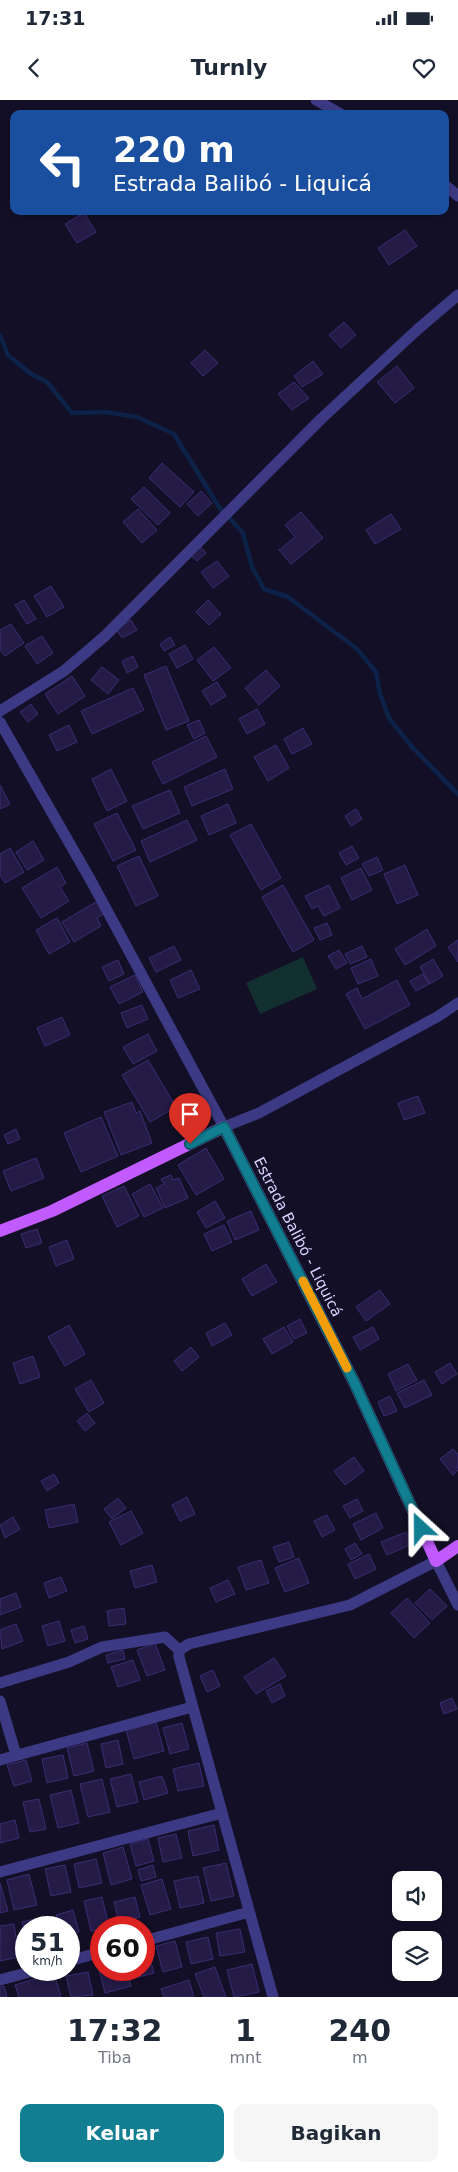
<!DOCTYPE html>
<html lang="id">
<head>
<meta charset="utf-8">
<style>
	:root { --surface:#fff; --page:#f6f6f7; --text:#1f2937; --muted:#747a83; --accent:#117e91 }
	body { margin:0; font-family:"DejaVu Sans",sans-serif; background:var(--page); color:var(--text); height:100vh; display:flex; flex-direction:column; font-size:19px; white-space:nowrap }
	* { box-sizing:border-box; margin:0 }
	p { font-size:16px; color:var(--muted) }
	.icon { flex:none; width:28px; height:28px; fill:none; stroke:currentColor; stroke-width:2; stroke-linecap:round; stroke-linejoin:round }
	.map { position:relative; height:1897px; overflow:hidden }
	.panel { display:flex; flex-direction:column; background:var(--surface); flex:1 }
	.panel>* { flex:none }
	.top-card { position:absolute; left:10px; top:10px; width:439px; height:105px; border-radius:10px; box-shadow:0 2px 8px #0003; background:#1a4fa0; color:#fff; overflow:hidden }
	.tools { position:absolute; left:392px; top:1771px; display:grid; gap:10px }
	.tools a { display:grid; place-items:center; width:50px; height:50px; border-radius:10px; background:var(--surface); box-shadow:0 2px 8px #0003; font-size:25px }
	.speed { position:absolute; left:15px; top:1816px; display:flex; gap:10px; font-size:25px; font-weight:700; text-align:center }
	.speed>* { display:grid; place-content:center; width:65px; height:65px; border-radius:50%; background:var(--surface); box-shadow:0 2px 8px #0003; line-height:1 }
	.speed small { font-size:12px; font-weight:400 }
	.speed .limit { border:8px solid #d22; background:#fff; color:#111 }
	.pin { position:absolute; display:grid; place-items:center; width:42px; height:42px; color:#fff; margin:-51px -21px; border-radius:50% 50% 50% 0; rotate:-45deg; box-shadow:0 0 5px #0007 }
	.pin .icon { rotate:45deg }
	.me { position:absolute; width:55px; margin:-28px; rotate:336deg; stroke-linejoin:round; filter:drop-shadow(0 0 4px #0008) }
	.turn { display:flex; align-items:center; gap:18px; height:105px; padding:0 20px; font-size:22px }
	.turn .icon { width:65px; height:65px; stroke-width:2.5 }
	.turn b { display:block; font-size:35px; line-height:42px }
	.eta { display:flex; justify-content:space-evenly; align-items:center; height:85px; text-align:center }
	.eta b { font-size:30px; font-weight:600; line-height:35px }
	.primary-button { display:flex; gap:10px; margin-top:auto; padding:10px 20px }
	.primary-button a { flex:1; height:58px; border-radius:10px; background:var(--accent); color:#fff; font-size:20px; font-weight:600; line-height:58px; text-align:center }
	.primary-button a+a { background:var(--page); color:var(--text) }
	.status { display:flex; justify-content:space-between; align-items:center; height:35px; padding:0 25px; background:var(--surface); direction:ltr }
	.status svg { height:14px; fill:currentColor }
	header { display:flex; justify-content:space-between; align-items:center; height:65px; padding:0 20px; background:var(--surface); font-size:22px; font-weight:600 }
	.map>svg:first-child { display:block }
</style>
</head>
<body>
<div class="status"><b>17:31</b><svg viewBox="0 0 49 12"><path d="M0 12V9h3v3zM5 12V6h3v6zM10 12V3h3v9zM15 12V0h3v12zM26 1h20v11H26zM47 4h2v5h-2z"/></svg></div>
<header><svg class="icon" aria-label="back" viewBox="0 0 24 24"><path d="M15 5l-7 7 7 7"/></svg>Turnly<svg class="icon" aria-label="heart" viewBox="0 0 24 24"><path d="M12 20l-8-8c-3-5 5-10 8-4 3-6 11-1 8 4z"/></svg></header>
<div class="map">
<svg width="458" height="1897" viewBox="0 0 458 1897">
	<rect width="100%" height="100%" fill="#130f26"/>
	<path fill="#12302f" d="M303 857 317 889 260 914 246 883Z"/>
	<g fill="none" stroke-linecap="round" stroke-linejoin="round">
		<path stroke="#0c2248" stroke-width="4.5" d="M0 235 8 255 31 274 47 282 72 313 106 312 137 317 174 334 219 407 243 433 252 467 264 489 288 497 357 549 376 572 380 594 389 618 412 647 458 694"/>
	</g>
	<path fill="#241b47" stroke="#3b2d73" d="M84 113 96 132 77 143 65 124Z
		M405 130 417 146 389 165 378 148Z
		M344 222 356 235 341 248 329 235Z
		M205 250 218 263 203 276 191 263Z
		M313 261 323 274 302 287 294 276Z
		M397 266 414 288 395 303 377 282Z
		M294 282 309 298 292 310 278 294Z
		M162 363 194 392 180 407 149 378Z
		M144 387 170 413 158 425 131 399Z
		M201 391 212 403 198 416 187 404Z
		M138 409 157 430 142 443 123 422Z
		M301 412 323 438 291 464 279 450 295 437 285 425Z
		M391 414 401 429 375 444 366 430Z
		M199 445 206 453 197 461 189 454Z
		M217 461 229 476 213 488 201 472Z
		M51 486 64 507 47 517 34 496Z
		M24 500 36 519 27 524 15 505Z
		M208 500 221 514 209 525 196 512Z
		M131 520 137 530 122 538 116 529Z
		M11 524 24 543 5 556 0 550V530Z
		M42 536 53 553 37 564 25 546Z
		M170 537 175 545 164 551 160 544Z
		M185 545 193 559 177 568 169 554Z
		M214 547 231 568 213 581 197 560Z
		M133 556 138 567 127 573 122 561Z
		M166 566 189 621 166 630 144 575Z
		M102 567 119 580 108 594 91 580Z
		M266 570 280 586 259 605 245 588Z
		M72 576 85 596 58 614 45 594Z
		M217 582 226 596 211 605 202 591Z
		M133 588 144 610 92 634 81 611Z
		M31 604 38 614 28 622 20 612Z
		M257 609 265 624 247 634 239 619Z
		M199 620 205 633 194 639 187 625Z
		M69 625 77 642 57 651 49 635Z
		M303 628 312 644 292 654 284 639Z
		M206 636 217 657 163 684 152 662Z
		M276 645 289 668 268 681 254 657Z
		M111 669 127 701 107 711 92 679Z
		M225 669 233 689 192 706 184 687Z
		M0 685 10 704 0 709Z
		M170 690 180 713 143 729 132 706Z
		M228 704 236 723 209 735 201 716Z
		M356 709 362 719 351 726 345 716Z
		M117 713 136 750 113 761 94 724Z
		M187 720 197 740 150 762 141 741Z
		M251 724 281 778 261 790 230 735Z
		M33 741 44 760 27 770 16 752Z
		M352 746 359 758 346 765 339 753Z
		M10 748 24 772 5 783 0 775V754Z
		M139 756 158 796 136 806 117 766Z
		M377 757 383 770 369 776 362 764Z
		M405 765 418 795 397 804 384 774Z
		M57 767 66 783 60 787 69 801 41 818 22 788Z
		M361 768 372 790 352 800 341 778Z
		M283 785 314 840 293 852 262 797Z
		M329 785 340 808 324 816 318 806 312 809 305 796Z
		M99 800 106 813 97 818 101 826 74 842 62 822Z
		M57 818 70 842 49 854 36 830Z
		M327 823 332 835 320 840 314 828Z
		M427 829 436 846 405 865 395 849Z
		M458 840V862L448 847Z
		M174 846 181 860 156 872 149 858Z
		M362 846 367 857 350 864 345 854Z
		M339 850 347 863 336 869 328 856Z
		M371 859 378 876 358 884 351 868Z
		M433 859 443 876 430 884 420 867Z
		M118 860 124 874 109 881 102 867Z
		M191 870 200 889 178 898 170 880Z
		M423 874 429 884 416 891 410 881Z
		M135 875 143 892 119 904 110 887Z
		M397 880 410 905 365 929 346 894 357 888 362 899Z
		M142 905 148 919 127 928 121 913Z
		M62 917 70 935 45 946 37 928Z
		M148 934 157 951 133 964 123 947Z
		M148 960 176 1007 150 1022 122 975Z
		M418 996 425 1013 404 1020 398 1003Z
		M132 1002 136 1013 140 1011 152 1043 121 1055 104 1012Z
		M101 1017 118 1056 81 1072 64 1033Z
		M16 1029 20 1039 8 1044 4 1035Z
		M206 1048 224 1079 196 1095 178 1065Z
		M36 1058 44 1078 11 1091 3 1071Z
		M171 1075 173 1080 179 1078 188 1098 165 1108 156 1088 164 1084 161 1079Z
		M150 1084 163 1108 144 1117 132 1094Z
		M124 1086 139 1116 117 1127 102 1096Z
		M215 1101 225 1118 206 1128 197 1112Z
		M251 1111 259 1130 235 1140 227 1121Z
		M224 1125 232 1142 212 1151 204 1134Z
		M37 1129 42 1143 26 1148 21 1134Z
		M67 1140 74 1159 56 1166 49 1147Z
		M266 1164 277 1182 252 1196 242 1179Z
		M380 1190 390 1204 366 1221 356 1207Z
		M300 1219 307 1233 294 1239 287 1226Z
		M225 1223 232 1235 212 1246 206 1233Z
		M69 1225 85 1254 65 1266 48 1237Z
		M284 1227 293 1242 272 1254 263 1239Z
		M373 1227 379 1239 360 1250 353 1237Z
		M191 1247 199 1257 182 1271 174 1261Z
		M33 1256 40 1277 20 1284 13 1263Z
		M450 1263 457 1274 442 1284 435 1272Z
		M408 1264 417 1280 396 1291 388 1274Z
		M91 1280 104 1303 89 1312 75 1289Z
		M424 1280 432 1295 405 1308 397 1293Z
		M390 1296 397 1311 384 1316 378 1302Z
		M87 1313 95 1323 85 1331 77 1321Z
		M453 1349 458 1354V1370L453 1375 440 1359Z
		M354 1357 364 1371 345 1385 334 1371Z
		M54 1374 59 1383 47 1391 41 1381Z
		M187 1397 195 1414 180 1421 172 1405Z
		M118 1398 126 1408 112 1419 104 1409Z
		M357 1399 363 1411 350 1418 343 1406Z
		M74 1404 78 1422 49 1428 45 1410Z
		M131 1411 143 1433 121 1445 109 1422Z
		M376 1413 383 1428 361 1440 353 1424Z
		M327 1415 335 1430 322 1437 314 1421Z
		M13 1417 20 1429 5 1438 0 1425Z
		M406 1432 412 1444 387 1455 381 1442Z
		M289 1442 294 1457 279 1462 273 1447Z
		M355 1443 362 1454 351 1460 345 1449Z
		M369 1454 376 1469 355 1479 348 1464Z
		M299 1458 309 1483 285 1492 275 1468Z
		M261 1460 269 1483 246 1490 238 1467Z
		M152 1465 157 1482 135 1488 130 1471Z
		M61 1477 67 1491 49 1498 44 1483Z
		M228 1480 235 1494 216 1502 210 1488Z
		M430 1489 447 1506 432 1520 415 1503Z
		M16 1493 21 1507 0 1515V1499Z
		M407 1498 430 1523 414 1538 391 1513Z
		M124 1508 126 1524 109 1526 107 1511Z
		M59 1521 65 1541 48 1546 42 1526Z
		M16 1524 23 1541 2 1549 0 1530Z
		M84 1526 88 1539 75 1543 71 1530Z
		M155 1543 165 1570 147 1576 137 1550Z
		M123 1550 125 1559 108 1563 106 1555Z
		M274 1558 286 1576 256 1594 244 1577Z
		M133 1560 140 1580 118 1587 111 1567Z
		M213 1570 220 1586 207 1592 200 1576Z
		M280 1584 285 1596 272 1603 266 1591Z
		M452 1598 457 1609 444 1614 440 1603Z
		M156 1622 164 1651 134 1659 126 1630Z
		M182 1623 189 1649 170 1654 163 1628Z
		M118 1640 123 1664 106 1668 101 1644Z
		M87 1643 94 1671 74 1676 67 1648Z
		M63 1655 68 1678 47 1683 42 1659Z
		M26 1660 32 1681 14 1686 7 1665Z
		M199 1663 204 1686 178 1691 173 1669Z
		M131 1674 138 1702 117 1707 110 1679Z
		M162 1676 168 1693 144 1700 139 1682Z
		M102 1679 110 1712 88 1717 80 1684Z
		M71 1690 79 1723 58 1728 50 1695Z
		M39 1699 46 1729 30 1732 23 1702Z
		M15 1720 19 1738 0 1743V1724Z
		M214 1725 219 1750 193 1756 188 1731Z
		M176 1734 182 1758 163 1762 158 1738Z
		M148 1739 154 1761 136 1766 130 1744Z
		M123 1747 132 1779 111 1785 103 1753Z
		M96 1759 102 1783 79 1788 74 1764Z
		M226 1763 234 1796 211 1801 203 1768Z
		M65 1765 71 1792 51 1796 45 1769Z
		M153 1765 156 1777 141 1781 138 1770Z
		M29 1774 37 1805 14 1810 7 1780Z
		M198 1776 204 1803 180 1808 174 1781Z
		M162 1779 171 1809 150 1815 141 1785Z
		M0 1783 8 1811 0 1813Z
		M102 1797 109 1827 91 1831 84 1801Z
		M135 1797 140 1817 119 1822 114 1802Z
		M73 1810 79 1832 69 1835V1828H60L56 1815Z
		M47 1816 50 1828H26V1839L22 1822Z
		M14 1824 19 1857 0 1861V1826Z
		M240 1829 245 1852 220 1856 216 1833Z
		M208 1837 213 1859 191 1864 186 1842Z
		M175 1841 182 1867 163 1872 156 1846Z
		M147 1848 154 1873 135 1878 133 1870H144V1849Z
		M101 1860V1870H127L131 1886 105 1893 97 1861Z
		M252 1864 259 1892 234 1897 227 1870Z
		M215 1867 226 1897H204L195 1874Z
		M88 1872 93 1895 71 1897 66 1876Z
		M54 1873 61 1897H19L15 1885Z
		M189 1880 194 1897H164L161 1889Z
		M4 1886 7 1897H0V1887Z"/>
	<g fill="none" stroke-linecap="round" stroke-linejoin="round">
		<path stroke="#3d3a85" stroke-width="11" d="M316 0 341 14
			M445 85 458 96
			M0 611 64 571 105 536 321 319 418 229 458 195
			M0 622 90 779 224 1027 259 1013 437 917 458 903
			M0 1583 69 1562 102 1547 165 1537 179 1550
			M0 1601 16 1655
			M0 1660 192 1607
			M0 1772 222 1713
			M144 1841 249 1812
			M69 1861 101 1852
			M0 1880 37 1870
			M273 1897 179 1557V1550L189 1544 350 1505 436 1461 458 1505"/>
		<path stroke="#c25bff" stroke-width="12" d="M0 1131 52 1111 224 1027 355 1284 436 1461 458 1446"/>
	</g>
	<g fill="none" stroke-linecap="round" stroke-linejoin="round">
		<g stroke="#0b525e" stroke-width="12">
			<path id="route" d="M190 1044 224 1027 355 1284 421 1428"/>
		</g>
		<use href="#route" stroke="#117e91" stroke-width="9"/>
		<path stroke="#f59e0b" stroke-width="9" d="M303 1181 347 1268"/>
	</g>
	<g text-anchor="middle" stroke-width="5" stroke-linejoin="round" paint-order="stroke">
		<g font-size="15" fill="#d9d4ff" stroke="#130f26">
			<text transform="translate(298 1137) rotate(63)" y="5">Estrada Balibó - Liquicá</text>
		</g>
	</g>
</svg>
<div class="tools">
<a><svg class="icon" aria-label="sound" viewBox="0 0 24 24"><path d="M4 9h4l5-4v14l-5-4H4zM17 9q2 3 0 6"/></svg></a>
<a><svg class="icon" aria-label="layers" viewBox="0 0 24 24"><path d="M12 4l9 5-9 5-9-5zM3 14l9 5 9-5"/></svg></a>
</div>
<div class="speed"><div>51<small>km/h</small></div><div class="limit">60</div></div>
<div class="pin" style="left:190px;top:1044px;background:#d93025"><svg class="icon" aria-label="arrive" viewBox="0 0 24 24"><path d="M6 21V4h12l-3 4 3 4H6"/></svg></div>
<svg class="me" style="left:421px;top:1428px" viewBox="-20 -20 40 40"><path d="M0-17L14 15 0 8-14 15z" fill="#117e91" stroke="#fff" stroke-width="4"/></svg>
<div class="top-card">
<div class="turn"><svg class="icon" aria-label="left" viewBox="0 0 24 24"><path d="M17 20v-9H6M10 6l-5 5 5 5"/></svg><div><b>220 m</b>Estrada Balibó - Liquicá</div></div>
</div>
</div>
<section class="panel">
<div class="eta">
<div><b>17:32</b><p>Tiba</p></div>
<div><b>1</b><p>mnt</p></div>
<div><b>240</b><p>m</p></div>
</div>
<div class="primary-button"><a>Keluar</a><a>Bagikan</a></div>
</section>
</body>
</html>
